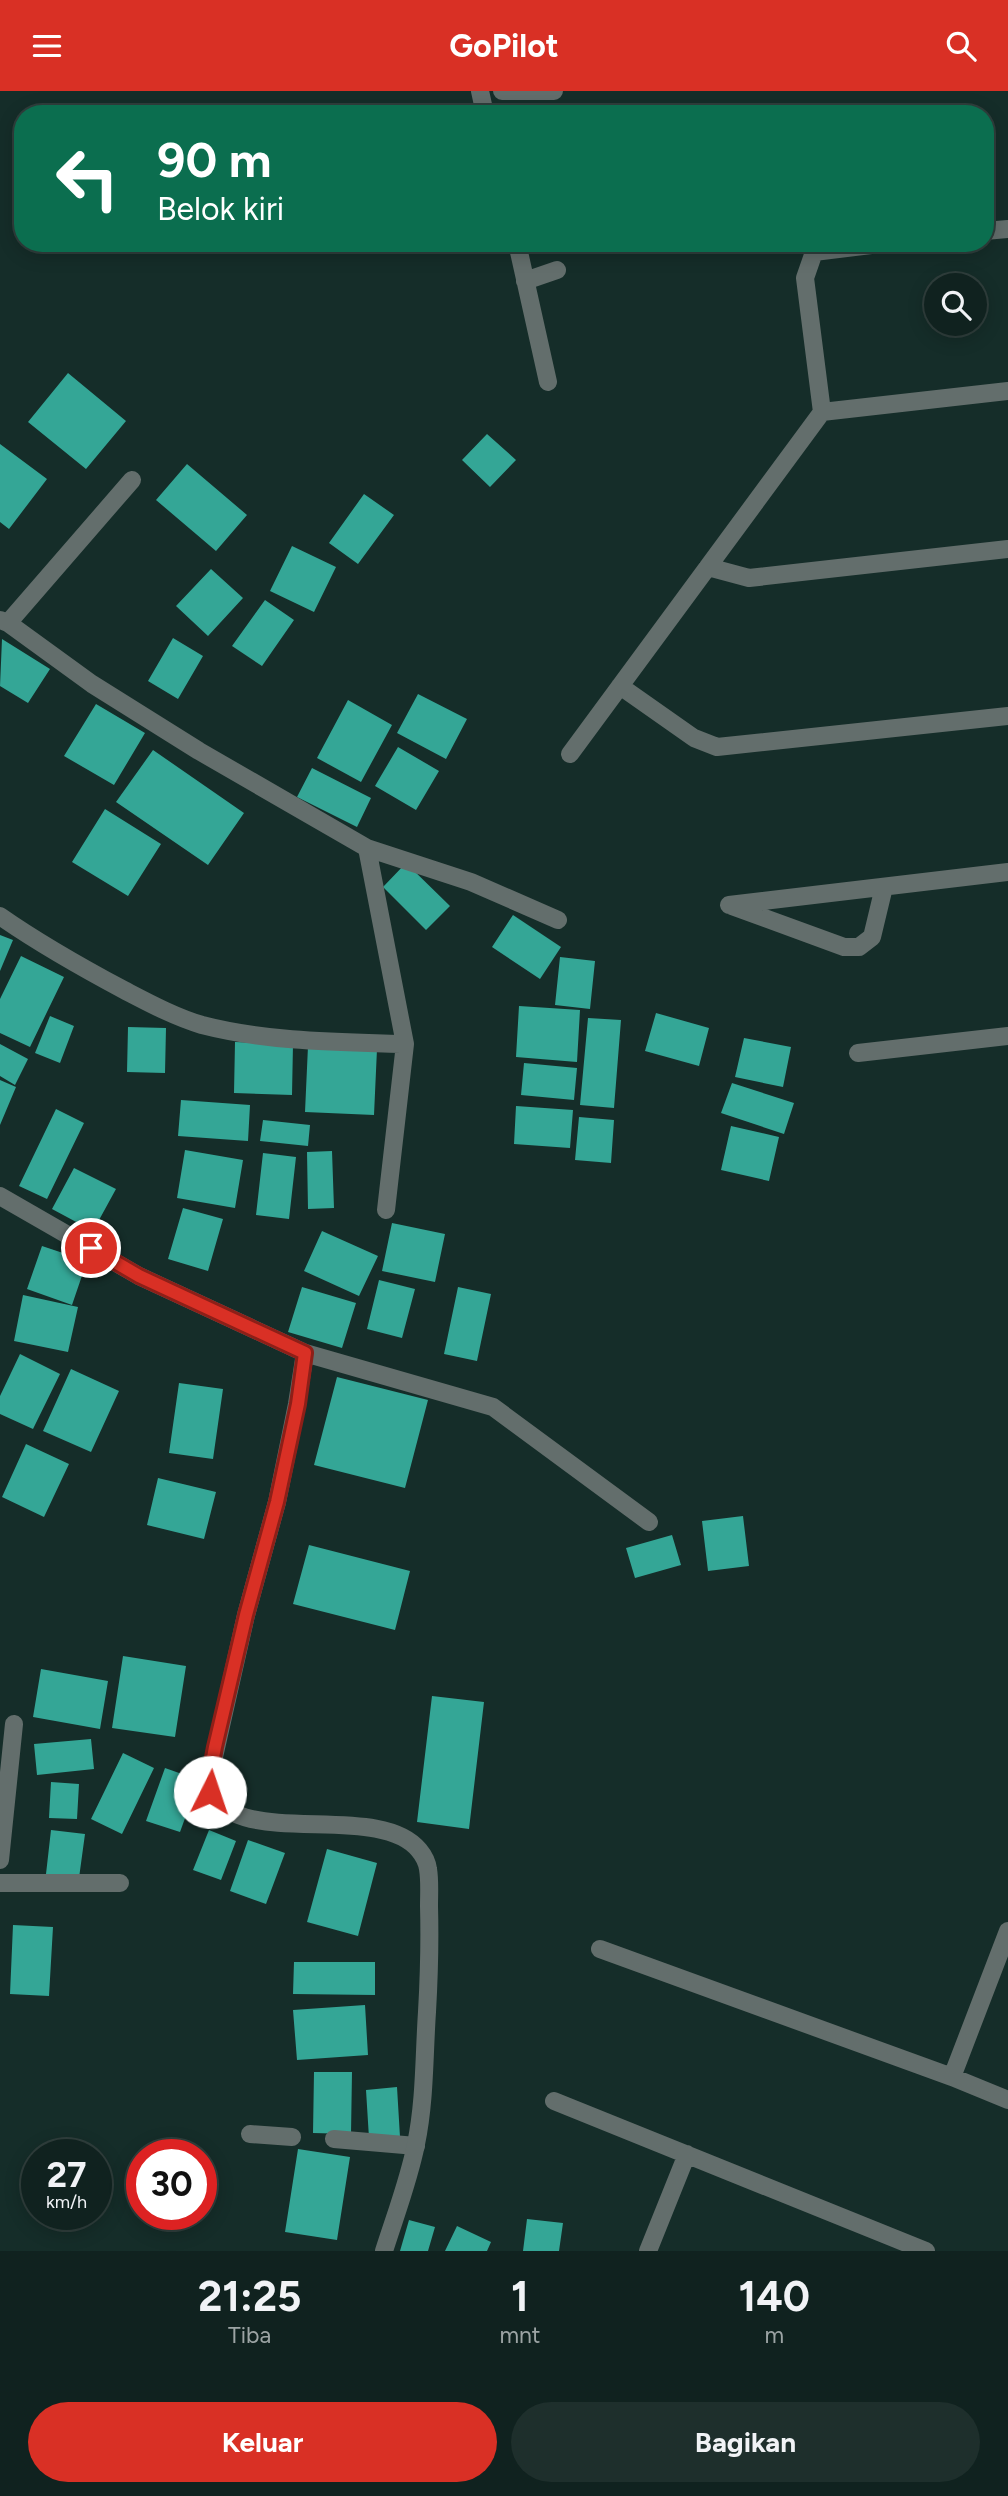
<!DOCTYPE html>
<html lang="id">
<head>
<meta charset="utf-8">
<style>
	:root { --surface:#10221f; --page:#1e2f2c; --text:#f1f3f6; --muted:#9ca4a4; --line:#303f3d; --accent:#d93025 }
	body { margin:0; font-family:Figtree,sans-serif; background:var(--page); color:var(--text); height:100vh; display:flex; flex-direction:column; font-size:26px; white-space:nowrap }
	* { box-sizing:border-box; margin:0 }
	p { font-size:23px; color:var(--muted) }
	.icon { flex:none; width:38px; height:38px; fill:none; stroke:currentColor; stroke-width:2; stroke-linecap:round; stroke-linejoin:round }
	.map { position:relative; height:2160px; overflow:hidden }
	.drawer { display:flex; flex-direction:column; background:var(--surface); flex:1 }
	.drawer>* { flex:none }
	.banner { position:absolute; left:14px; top:14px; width:980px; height:147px; border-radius:28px; box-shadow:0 4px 18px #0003,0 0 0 2px var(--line); background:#0b6e4f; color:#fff; overflow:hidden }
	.tools { position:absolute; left:924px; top:182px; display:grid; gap:14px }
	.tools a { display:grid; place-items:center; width:63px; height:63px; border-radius:50%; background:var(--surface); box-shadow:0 4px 18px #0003,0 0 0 2px var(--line); font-size:35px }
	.speed { position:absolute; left:21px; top:2048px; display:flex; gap:14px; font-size:35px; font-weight:700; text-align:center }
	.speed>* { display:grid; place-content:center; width:91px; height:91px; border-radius:50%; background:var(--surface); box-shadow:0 4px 18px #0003,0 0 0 2px var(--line); line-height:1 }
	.speed small { font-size:18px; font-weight:400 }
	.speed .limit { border:10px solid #d22; background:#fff; color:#111 }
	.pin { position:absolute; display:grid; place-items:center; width:60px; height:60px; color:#fff; margin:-30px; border:4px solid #fff; border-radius:50%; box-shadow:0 2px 7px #0007 }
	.me { position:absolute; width:77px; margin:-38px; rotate:4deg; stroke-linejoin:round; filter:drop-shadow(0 0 5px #0008) }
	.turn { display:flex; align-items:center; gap:24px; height:147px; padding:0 28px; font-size:32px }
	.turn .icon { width:91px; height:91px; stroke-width:2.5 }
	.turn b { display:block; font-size:49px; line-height:60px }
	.eta { display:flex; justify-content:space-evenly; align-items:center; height:119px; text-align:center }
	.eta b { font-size:42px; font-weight:700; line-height:49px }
	.action { display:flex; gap:14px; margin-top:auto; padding:14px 28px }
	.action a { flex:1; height:80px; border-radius:42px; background:var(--accent); color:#fff; font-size:28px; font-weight:700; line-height:80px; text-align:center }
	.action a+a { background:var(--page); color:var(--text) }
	header { display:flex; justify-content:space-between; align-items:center; height:91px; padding:0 28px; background:var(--accent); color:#fff; font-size:32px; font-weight:700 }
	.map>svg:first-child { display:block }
</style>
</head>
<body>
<header><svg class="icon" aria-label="menu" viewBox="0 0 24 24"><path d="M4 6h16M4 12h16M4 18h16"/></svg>GoPilot<svg class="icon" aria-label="search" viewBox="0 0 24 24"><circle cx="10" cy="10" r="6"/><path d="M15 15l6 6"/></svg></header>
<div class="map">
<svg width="1008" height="2160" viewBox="0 0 1008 2160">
	<rect width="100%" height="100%" fill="#152d29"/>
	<path fill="#34a696" d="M68 282 126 330 86 378 28 331Z
		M487 343 516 369 490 396 462 369Z
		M0 353 47 388 9 438 0 431Z
		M187 373 247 424 216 460 156 409Z
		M364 403 394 424 358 473 329 452Z
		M292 455 336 476 314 521 270 500Z
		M211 478 243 507 208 545 176 515Z
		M265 509 294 529 262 575 232 555Z
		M173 547 203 565 178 608 148 590Z
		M2 548 50 578 28 612 0 595Z
		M418 603 467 628 446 668 397 642Z
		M348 609 392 634 361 691 317 667Z
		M96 613 145 642 114 694 64 665Z
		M398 656 439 680 416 719 375 695Z
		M153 659 244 722 208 774 116 711Z
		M312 677 371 707 357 736 297 706Z
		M105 718 161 753 128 805 72 771Z
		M406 772 450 815 426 839 383 796Z
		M513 824 561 856 540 888 492 856Z
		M0 844 13 849 0 880Z
		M21 865 64 886 30 956 0 942V908Z
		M560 866 595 870 590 918 555 914Z
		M519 915 580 919 577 971 516 966Z
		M656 922 709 937 699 975 645 960Z
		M50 925 74 935 60 972 35 962Z
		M588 927 621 929 614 1017 580 1014Z
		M128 936 166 937 165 982 127 981Z
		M744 947 791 956 783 996 735 986Z
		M235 951 293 953 292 1004 234 1002Z
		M0 953 28 968 15 994 0 985Z
		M308 955 377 958 374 1024 305 1021Z
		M524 972 577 977 574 1009 521 1004Z
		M0 989 16 996 0 1034Z
		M732 992 794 1012 784 1043 721 1022Z
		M181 1009 250 1014 248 1050 178 1045Z
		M516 1015 573 1019 570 1057 514 1053Z
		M56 1018 84 1032 47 1108 19 1095Z
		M579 1026 614 1029 611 1072 575 1069Z
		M263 1029 310 1034 308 1055 260 1050Z
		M731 1035 779 1046 769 1090 721 1079Z
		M185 1059 243 1069 235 1117 177 1107Z
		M332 1060 334 1117 308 1118 307 1061Z
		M263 1062 296 1066 289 1128 256 1124Z
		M74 1077 116 1098 93 1140 52 1118Z
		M183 1117 223 1128 208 1180 168 1168Z
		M392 1132 445 1143 435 1191 382 1180Z
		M322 1140 378 1165 359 1205 304 1180Z
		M42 1155 87 1170 72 1214 27 1198Z
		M379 1189 415 1198 402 1247 367 1238Z
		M302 1196 356 1212 342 1257 288 1241Z
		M458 1196 491 1203 477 1270 444 1263Z
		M23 1204 78 1216 68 1261 14 1250Z
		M20 1263 60 1283 33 1338 0 1323V1305Z
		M71 1278 119 1300 91 1361 43 1340Z
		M337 1286 428 1309 405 1397 314 1374Z
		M179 1292 223 1298 213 1368 169 1362Z
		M26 1353 69 1373 44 1426 2 1406Z
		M158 1387 216 1401 204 1448 147 1434Z
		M743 1425 749 1475 708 1480 702 1430Z
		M672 1444 681 1474 635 1487 626 1457Z
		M309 1454 410 1480 395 1539 293 1513Z
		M123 1565 186 1575 175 1646 112 1637Z
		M41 1578 108 1590 100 1638 33 1626Z
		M432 1605 484 1611 469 1738 417 1731Z
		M91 1648 94 1678 37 1684 34 1653Z
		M123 1662 154 1677 122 1743 91 1728Z
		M165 1677 199 1689 180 1741 146 1730Z
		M51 1691 79 1693 77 1728 49 1727Z
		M51 1739 85 1743 79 1787 46 1783Z
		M209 1739 236 1750 221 1789 193 1779Z
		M248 1749 285 1762 266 1813 230 1800Z
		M327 1758 377 1772 358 1845 307 1831Z
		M13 1834 53 1836 49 1905 10 1903Z
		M294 1871H375V1904L293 1903Z
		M365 1914 368 1964 297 1969 293 1919Z
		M314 1981H352L351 2043 313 2042Z
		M397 1996 400 2046 369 2047 366 1999Z
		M298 2058 350 2066 337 2149 285 2141Z
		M527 2128 563 2132 559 2160H523Z
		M409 2129 435 2136 428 2160H400Z
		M457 2135 491 2151 487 2160H445Z"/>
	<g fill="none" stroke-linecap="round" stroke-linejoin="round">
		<path stroke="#636e6c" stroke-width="18" d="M250 2043 292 2046
			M334 2048 416 2055"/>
		<path stroke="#636e6c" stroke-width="18" d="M480 0 485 23
			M502 0H554
			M985 140 1008 138
			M517 152 548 291
			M888 152 814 161 805 187 822 321 1008 300
			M525 190 557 179
			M708 476 749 487 1008 458
			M0 529 8 532 92 593 199 660 367 757 471 791 558 829
			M8 532 132 389
			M620 595 694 647 717 656 1008 625
			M570 663 822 321
			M367 757 405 953 386 1119
			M729 814 1008 781
			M732 815 844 856H859L872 846 884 796
			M0 825C40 853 81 876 124 899 149 912 175 926 202 934 268 951 337 951 405 953
			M858 962 1008 945
			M0 1105 139 1185 305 1262 493 1316 649 1431
			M305 1262 297 1313 277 1411 246 1524 209 1688C219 1766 376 1706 419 1759 424 1765 427 1771 428 1778 430 1790 429 1803 429 1815 430 1851 429 1886 427 1921 424 1965 425 2010 416 2053 409 2089 395 2125 384 2160
			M0 1769 14 1633
			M0 1792H120
			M1008 1840 952 1986 1008 2009
			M600 1858 952 1986
			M554 2010 926 2160
			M648 2160 687 2063"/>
	</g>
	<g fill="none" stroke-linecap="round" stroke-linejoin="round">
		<g stroke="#8d1f18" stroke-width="18">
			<path id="route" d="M91 1157 139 1185 305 1262 298 1313 277 1411 246 1524 215 1656 209 1688 210 1701"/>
		</g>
		<use href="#route" stroke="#d93025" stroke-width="12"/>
	</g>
</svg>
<div class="tools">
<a><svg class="icon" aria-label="search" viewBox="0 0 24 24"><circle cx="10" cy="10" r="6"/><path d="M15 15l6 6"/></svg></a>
</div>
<div class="speed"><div>27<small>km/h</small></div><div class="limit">30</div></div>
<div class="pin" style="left:91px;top:1157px;background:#d93025"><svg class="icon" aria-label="arrive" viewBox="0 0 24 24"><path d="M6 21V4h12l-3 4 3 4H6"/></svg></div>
<svg class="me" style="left:210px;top:1701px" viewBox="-20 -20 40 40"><circle r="19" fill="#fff"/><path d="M0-13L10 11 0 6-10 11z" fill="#d93025"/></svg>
<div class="banner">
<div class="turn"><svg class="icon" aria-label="left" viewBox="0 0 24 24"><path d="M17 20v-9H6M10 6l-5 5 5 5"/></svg><div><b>90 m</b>Belok kiri</div></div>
</div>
</div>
<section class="drawer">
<div class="eta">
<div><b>21:25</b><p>Tiba</p></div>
<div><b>1</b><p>mnt</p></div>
<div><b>140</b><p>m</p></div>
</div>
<div class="action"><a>Keluar</a><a>Bagikan</a></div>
</section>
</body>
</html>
